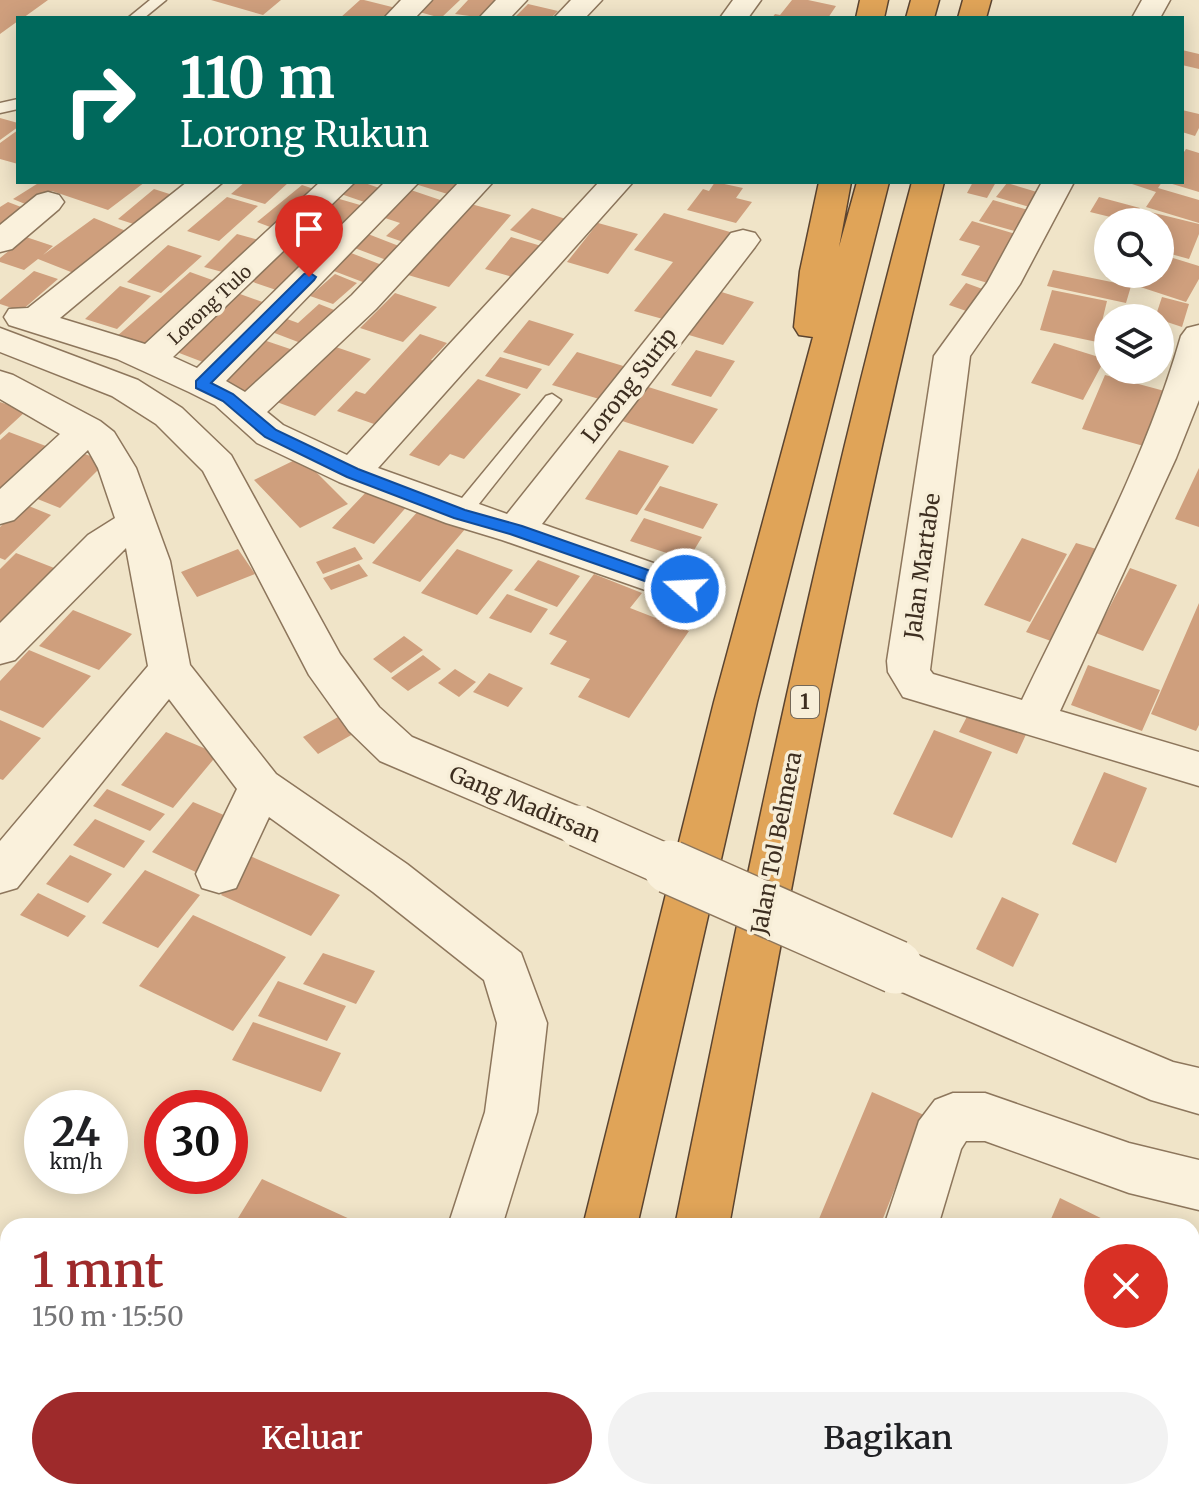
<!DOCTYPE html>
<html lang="id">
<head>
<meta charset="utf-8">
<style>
	:root { --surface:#fff; --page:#f2f2f2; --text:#202124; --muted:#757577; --accent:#9e2a2b }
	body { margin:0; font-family:Merriweather,serif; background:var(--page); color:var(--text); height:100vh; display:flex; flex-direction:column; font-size:30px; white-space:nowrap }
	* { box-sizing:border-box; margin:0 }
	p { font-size:26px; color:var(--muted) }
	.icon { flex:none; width:44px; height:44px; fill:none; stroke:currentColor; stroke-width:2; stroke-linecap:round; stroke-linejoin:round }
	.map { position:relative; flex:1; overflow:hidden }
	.details { position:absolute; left:0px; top:1218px; width:1200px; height:282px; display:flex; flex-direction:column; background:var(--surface); border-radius:24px 24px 0 0; box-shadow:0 4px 20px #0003 }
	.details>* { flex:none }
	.banner { position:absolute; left:16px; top:16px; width:1168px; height:168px; border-radius:0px; box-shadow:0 4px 20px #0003; background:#00695c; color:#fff; overflow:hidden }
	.fabs { position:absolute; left:1094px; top:208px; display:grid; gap:16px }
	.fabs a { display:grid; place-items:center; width:80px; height:80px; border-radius:50%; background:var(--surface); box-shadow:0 4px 20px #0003; font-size:40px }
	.speed { position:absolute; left:24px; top:1090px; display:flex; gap:16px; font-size:40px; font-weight:700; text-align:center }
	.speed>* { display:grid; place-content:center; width:104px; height:104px; border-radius:50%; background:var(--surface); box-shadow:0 4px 20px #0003; line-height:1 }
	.speed small { font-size:20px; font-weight:400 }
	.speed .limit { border:12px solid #d22; background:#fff; color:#111 }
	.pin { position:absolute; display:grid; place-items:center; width:68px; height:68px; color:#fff; margin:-82px -34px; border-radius:50% 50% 50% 0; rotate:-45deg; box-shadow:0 0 8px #0007 }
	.pin .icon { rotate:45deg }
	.me { position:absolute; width:88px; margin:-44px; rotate:289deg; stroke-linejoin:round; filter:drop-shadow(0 0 6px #0008) }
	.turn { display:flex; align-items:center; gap:28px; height:168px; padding:0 32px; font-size:36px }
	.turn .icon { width:104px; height:104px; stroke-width:2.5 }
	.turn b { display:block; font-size:56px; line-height:68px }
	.round { display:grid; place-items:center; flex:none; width:84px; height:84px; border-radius:42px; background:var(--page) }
	.summary { display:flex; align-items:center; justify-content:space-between; height:136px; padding:0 32px }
	h1 { font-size:48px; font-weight:600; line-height:60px; color:var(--accent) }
	.primary-button { display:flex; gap:16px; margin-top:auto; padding:16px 32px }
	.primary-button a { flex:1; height:92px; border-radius:48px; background:var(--accent); color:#fff; font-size:32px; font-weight:600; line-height:92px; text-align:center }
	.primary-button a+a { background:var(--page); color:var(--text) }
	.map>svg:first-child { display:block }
</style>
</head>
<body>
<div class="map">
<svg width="1199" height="1499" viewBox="0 0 1199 1499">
	<rect width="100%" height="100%" fill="#f0e4c8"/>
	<path fill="#cf9f7d" d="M0 0H48L23 18H18V21L0 34Z
		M211 0H281L263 15Z
		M360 0H364L396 8 385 18H340Z
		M424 0H460L441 18 412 10Z
		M468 0H501L484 18 455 14Z
		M792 0H808L836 6 828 18H772L775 14 780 15Z
		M528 4 558 11 551 18H514Z
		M1182 50 1199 54V69L1182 65Z
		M1182 110 1199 114V128L1195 136 1182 132Z
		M0 118 18 123V127L0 140Z
		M18 130V164L0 159V143Z
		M1186 149 1199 153V192L1169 183 1182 182V155Z
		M40 182H145L108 210 52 191 30 206 13 199Z
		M245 182H289L265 204 231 194Z
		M354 182H362L385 190 370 204 341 194Z
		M417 182H468L454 196 415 184Z
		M715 182 743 188 736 198 752 202 736 223 687 210 703 189 709 191Z
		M973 182H996L987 198 967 193Z
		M1126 182H1162L1158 188 1199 200V223L1146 207 1156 192Z
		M1007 183 1047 195 1036 209 996 197Z
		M302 185 323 192 278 230 257 222Z
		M154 189 182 198 146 228 118 219Z
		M408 189 452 204 409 244 386 236 400 223 379 216Z
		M227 197 258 206 219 241 187 231Z
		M1099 197 1140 208 1131 222 1090 212Z
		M336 198 367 207 349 225 318 214Z
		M993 200 1035 212 1022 233 979 221Z
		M8 202 29 210 0 231V207Z
		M471 204 511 215 449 287 408 275Z
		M532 208 575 222 552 245 510 230Z
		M1146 211 1199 224V234L1189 259 1160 251V222H1140Z
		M664 213 737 234 670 321 634 311 673 262 634 250Z
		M94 218 131 233 76 274 38 259 24 270 0 262V258L26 237 53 246 43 255Z
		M972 221 1022 236 991 284 961 275 980 246 959 240Z
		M598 223 638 234 608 274 567 262Z
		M237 234 270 243 237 276 204 267Z
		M368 234 404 248 389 261 352 247Z
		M511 237 548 248 523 280 485 269Z
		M288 239 331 253 288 294 244 279Z
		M168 245 202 256 161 293 127 282Z
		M346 251 387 267 368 284 326 268Z
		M1160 254 1199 266V279L1186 302 1116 279 1119 274H1160Z
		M1053 270 1131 286 1126 303 1047 286Z
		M34 271 58 279 21 311 0 304V300Z
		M190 272 229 286 156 352 116 337Z
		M335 274 357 283 333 304 310 296Z
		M966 283 988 291 972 313 949 305Z
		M120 286 151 296 117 329 85 319Z
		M715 290 754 302 723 345 682 333Z
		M1052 290 1107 301 1097 342 1040 330Z
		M395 293 437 307 403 342 360 328Z
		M240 294 274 306 208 364 174 351Z
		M1162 297 1189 304 1182 327 1155 318Z
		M319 304 342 313 306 345 264 329 279 316 298 323Z
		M529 320 574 334 549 366 503 352Z
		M420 334 447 343 431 360 442 363 401 408 392 405 374 424 337 411 356 391 365 394Z
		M252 336 299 352 253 398 206 381Z
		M1054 343 1105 359 1083 400 1031 383Z
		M330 345 371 359 315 416 274 401Z
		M696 350 735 361 711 397 671 385Z
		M577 352 630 368 606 401 552 385Z
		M500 357 542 369 527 389 485 376Z
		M1105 375 1172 393 1151 448 1082 429Z
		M478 379 521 394 464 459 450 454 439 466 409 455Z
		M642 385 718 409 693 444 616 419Z
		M0 402 26 411 0 435Z
		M9 432 59 451 0 508V440Z
		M619 450 669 466 637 515 585 499Z
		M77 451 106 462 60 508 30 496Z
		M301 457 348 504 300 528 254 480Z
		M1199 468V527L1175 519Z
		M660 486 718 504 703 529 644 510Z
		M369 489 409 504 374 544 332 528Z
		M24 504 51 515 5 560 0 558V527Z
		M419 510 466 528 420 582 372 563Z
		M644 518 702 537 688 560 630 541Z
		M1022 538 1067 554 1030 622 984 605Z
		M1076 543 1110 553 1062 645 1026 632Z
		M355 547 363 559 323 574 316 562Z
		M238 549 255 574 197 597 181 572Z
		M457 549 513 570 477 615 421 593Z
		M16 553 67 573 0 642V569Z
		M538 560 580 576 557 607 514 590Z
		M359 564 368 576 331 590 323 578Z
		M1130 568 1177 585 1143 651 1096 633Z
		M594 574 642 593 630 608 689 631 629 718 578 697 590 679 550 664 567 641 549 634Z
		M507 594 548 609 531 633 489 618Z
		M1199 603V725L1196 731 1151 714Z
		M73 610 132 634 99 670 39 646Z
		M404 636 423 650 391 673 373 659Z
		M29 650 91 676 43 728 0 710V681Z
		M423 655 441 669 408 691 391 678Z
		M1088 665 1160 690 1142 731 1071 705Z
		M455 669 476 682 459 697 438 683Z
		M489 673 523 688 508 707 473 692Z
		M972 707 1029 728 1017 754 959 732Z
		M345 713 360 730 318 754 303 737Z
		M0 720 41 738 3 780 0 779Z
		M934 730 992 752 952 838 893 814Z
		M166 732 218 754 173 808 121 785Z
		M1104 772 1147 788 1116 863 1072 844Z
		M107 789 165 814 150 831 93 806Z
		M193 802 238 821 198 873 152 852Z
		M95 819 145 841 124 868 73 845Z
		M70 855 112 874 88 903 46 884Z
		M250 856 340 895 311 936 221 895Z
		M145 870 200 895 158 948 102 923Z
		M38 893 86 916 68 937 20 915Z
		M1002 897 1039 914 1013 967 976 949Z
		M193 915 286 957 233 1031 139 986Z
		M323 953 375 971 356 1004 303 984Z
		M278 981 346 1006 327 1041 258 1016Z
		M253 1022 341 1053 321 1092 232 1060Z
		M872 1092 924 1115 880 1226H816Z
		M262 1179 352 1220 348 1226H242L235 1223Z
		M1060 1198 1117 1226H1048Z
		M1192 1363 1199 1366V1423L1193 1443Z"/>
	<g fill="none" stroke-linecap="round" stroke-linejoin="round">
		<g stroke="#8d765c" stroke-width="3">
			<path id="lane" d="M150 0H166L144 18H128Z
				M18 99V109L0 113V103Z
				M552 394 561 400 558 404 467 519H453L450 514 453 509 546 396Z
				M0 1475 8 1478V1492H22L25 1499H0Z"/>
		</g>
		<g stroke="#8d765c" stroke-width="3">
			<path id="street" d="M401 0H432L415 18H384Z
				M496 0H527L510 18H479Z
				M571 0H602L585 18H554Z
				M733 0H761L748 18H720Z
				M1142 0H1170L1160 18H1132Z
				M187 182H223L60 318 145 344 320 182H355L173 357 197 368 385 182H419L226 381 245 392 352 295 459 182H493L376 309 267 412 283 425 347 455 599 182H633L378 468 507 514 731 233 743 230 755 233 760 240 755 247 542 524 699 579 705 589 699 599 685 604 671 599 502 540 446 523 339 482 257 443 215 405 189 392 117 359 9 325 4 317 9 309 28 308Z
				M1042 182H1074L1020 284 970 356 930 670 933 674 1022 700C1079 581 1145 463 1181 336L1187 328 1199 325V400L1176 458 1060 711 1199 752V786L903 697 888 672 887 661 934 356 987 283Z
				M48 192 59 195 64 202 59 209 12 249 0 252V225L37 195Z
				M0 328 138 380 182 408 231 455 340 654 379 707 412 737 594 813 601 826 594 839 578 844 562 839 380 761 349 731 309 675 203 471 156 424 112 396 0 352Z
				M0 371 13 375 100 421 114 432 136 468 170 561 190 665 276 774 407 864 521 953 547 1023 537 1112 502 1226H448L485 1112 497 1023 484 980 373 892 269 817 236 888 219 893 202 888 196 874 237 789 169 699 17 888 0 893V841L148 666 126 548 15 660 0 664V623L88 535 115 518 98 468 88 450 14 520 0 524V489L60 434 0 399Z
				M896 946 1173 1062 1199 1068V1114L1151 1100 879 982 872 967 879 952Z
				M953 1093H985L1129 1143 1199 1160V1210L1129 1193 985 1141H966L961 1149 938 1226H884L919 1121 935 1100Z
				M362 1492H422L419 1499H359Z
				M801 1492H861L859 1499H799Z"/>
		</g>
		<g stroke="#5b4430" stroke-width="3">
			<path id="highway" d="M860 0H888L884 18H856Z
				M911 0H939L934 18H906Z
				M963 0H991L986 18H958Z
				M819 182H851L839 247 857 182H889L757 702 637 1226H583L714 702 813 337 799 335 794 327 800 271Z
				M912 182H944C858 527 792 876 729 1226H675C746 876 819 527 912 182Z
				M518 1492H578L577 1499H517Z
				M620 1492H680L679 1499H619Z"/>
		</g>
		<use href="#lane" fill="#faf1dc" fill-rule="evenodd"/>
		<use href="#street" fill="#faf1dc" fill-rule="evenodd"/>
		<use href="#highway" fill="#e0a458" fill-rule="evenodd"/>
		<g stroke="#8d765c" stroke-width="44" stroke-linecap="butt">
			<path id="street-bridge-far1" d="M578 826 675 869"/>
		</g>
		<g stroke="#8d765c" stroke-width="56" stroke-linecap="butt">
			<path id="street-bridge" d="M670 867 896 967"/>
		</g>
		<use href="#street-bridge-far1" stroke="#faf1dc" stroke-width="41"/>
		<use href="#street-bridge" stroke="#faf1dc" stroke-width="53"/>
	</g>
	<path fill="#1a73e8" stroke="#114b97" stroke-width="2" d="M309 272 316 277 314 280 211 383 233 394 276 430 358 469 465 510 522 526 691 585 693 589 691 593H679L510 534 454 518 347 477 265 437 223 401 196 388V381L304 274Z"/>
	<g text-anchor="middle" stroke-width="7" stroke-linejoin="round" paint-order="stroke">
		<g font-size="18" fill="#3d2e20" stroke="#f7eed8">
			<text transform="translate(210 305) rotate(-43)" y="6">Lorong Tulo</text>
		</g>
		<rect fill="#f7eed8" stroke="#756857" stroke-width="2" x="791" y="686" width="28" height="32" rx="6"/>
		<g font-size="20" font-weight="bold" fill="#3d2e20">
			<text x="805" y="709">1</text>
		</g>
		<g font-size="22" fill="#3d2e20" stroke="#f7eed8">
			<text transform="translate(629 385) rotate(-52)" y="8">Lorong Surip</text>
			<text transform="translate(922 566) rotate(-82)" y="8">Jalan Martabe</text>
			<text transform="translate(525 804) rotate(23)" y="8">Gang Madirsan</text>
			<text transform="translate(776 843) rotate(-79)" y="8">Jalan Tol Belmera</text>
		</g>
	</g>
</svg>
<div class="fabs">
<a><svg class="icon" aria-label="search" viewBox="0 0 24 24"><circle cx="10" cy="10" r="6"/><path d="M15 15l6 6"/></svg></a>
<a><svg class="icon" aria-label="layers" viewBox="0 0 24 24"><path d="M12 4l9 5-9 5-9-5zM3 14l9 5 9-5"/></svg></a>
</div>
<div class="speed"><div>24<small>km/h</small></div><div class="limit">30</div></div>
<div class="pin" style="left:309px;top:277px;background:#d93025"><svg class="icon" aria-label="arrive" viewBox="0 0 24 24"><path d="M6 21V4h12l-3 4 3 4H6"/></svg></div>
<svg class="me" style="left:685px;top:589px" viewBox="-20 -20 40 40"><circle r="17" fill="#1a73e8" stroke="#fff" stroke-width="3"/><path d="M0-11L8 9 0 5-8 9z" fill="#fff"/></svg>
<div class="banner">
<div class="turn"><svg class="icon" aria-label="right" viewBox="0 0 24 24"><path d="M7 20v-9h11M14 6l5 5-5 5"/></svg><div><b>110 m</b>Lorong Rukun</div></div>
</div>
<section class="details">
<div class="summary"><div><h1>1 mnt</h1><p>150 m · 15:50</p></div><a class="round" style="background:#d93025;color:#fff"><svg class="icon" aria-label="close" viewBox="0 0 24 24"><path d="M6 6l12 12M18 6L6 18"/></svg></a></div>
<div class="primary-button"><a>Keluar</a><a>Bagikan</a></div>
</section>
</div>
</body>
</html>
